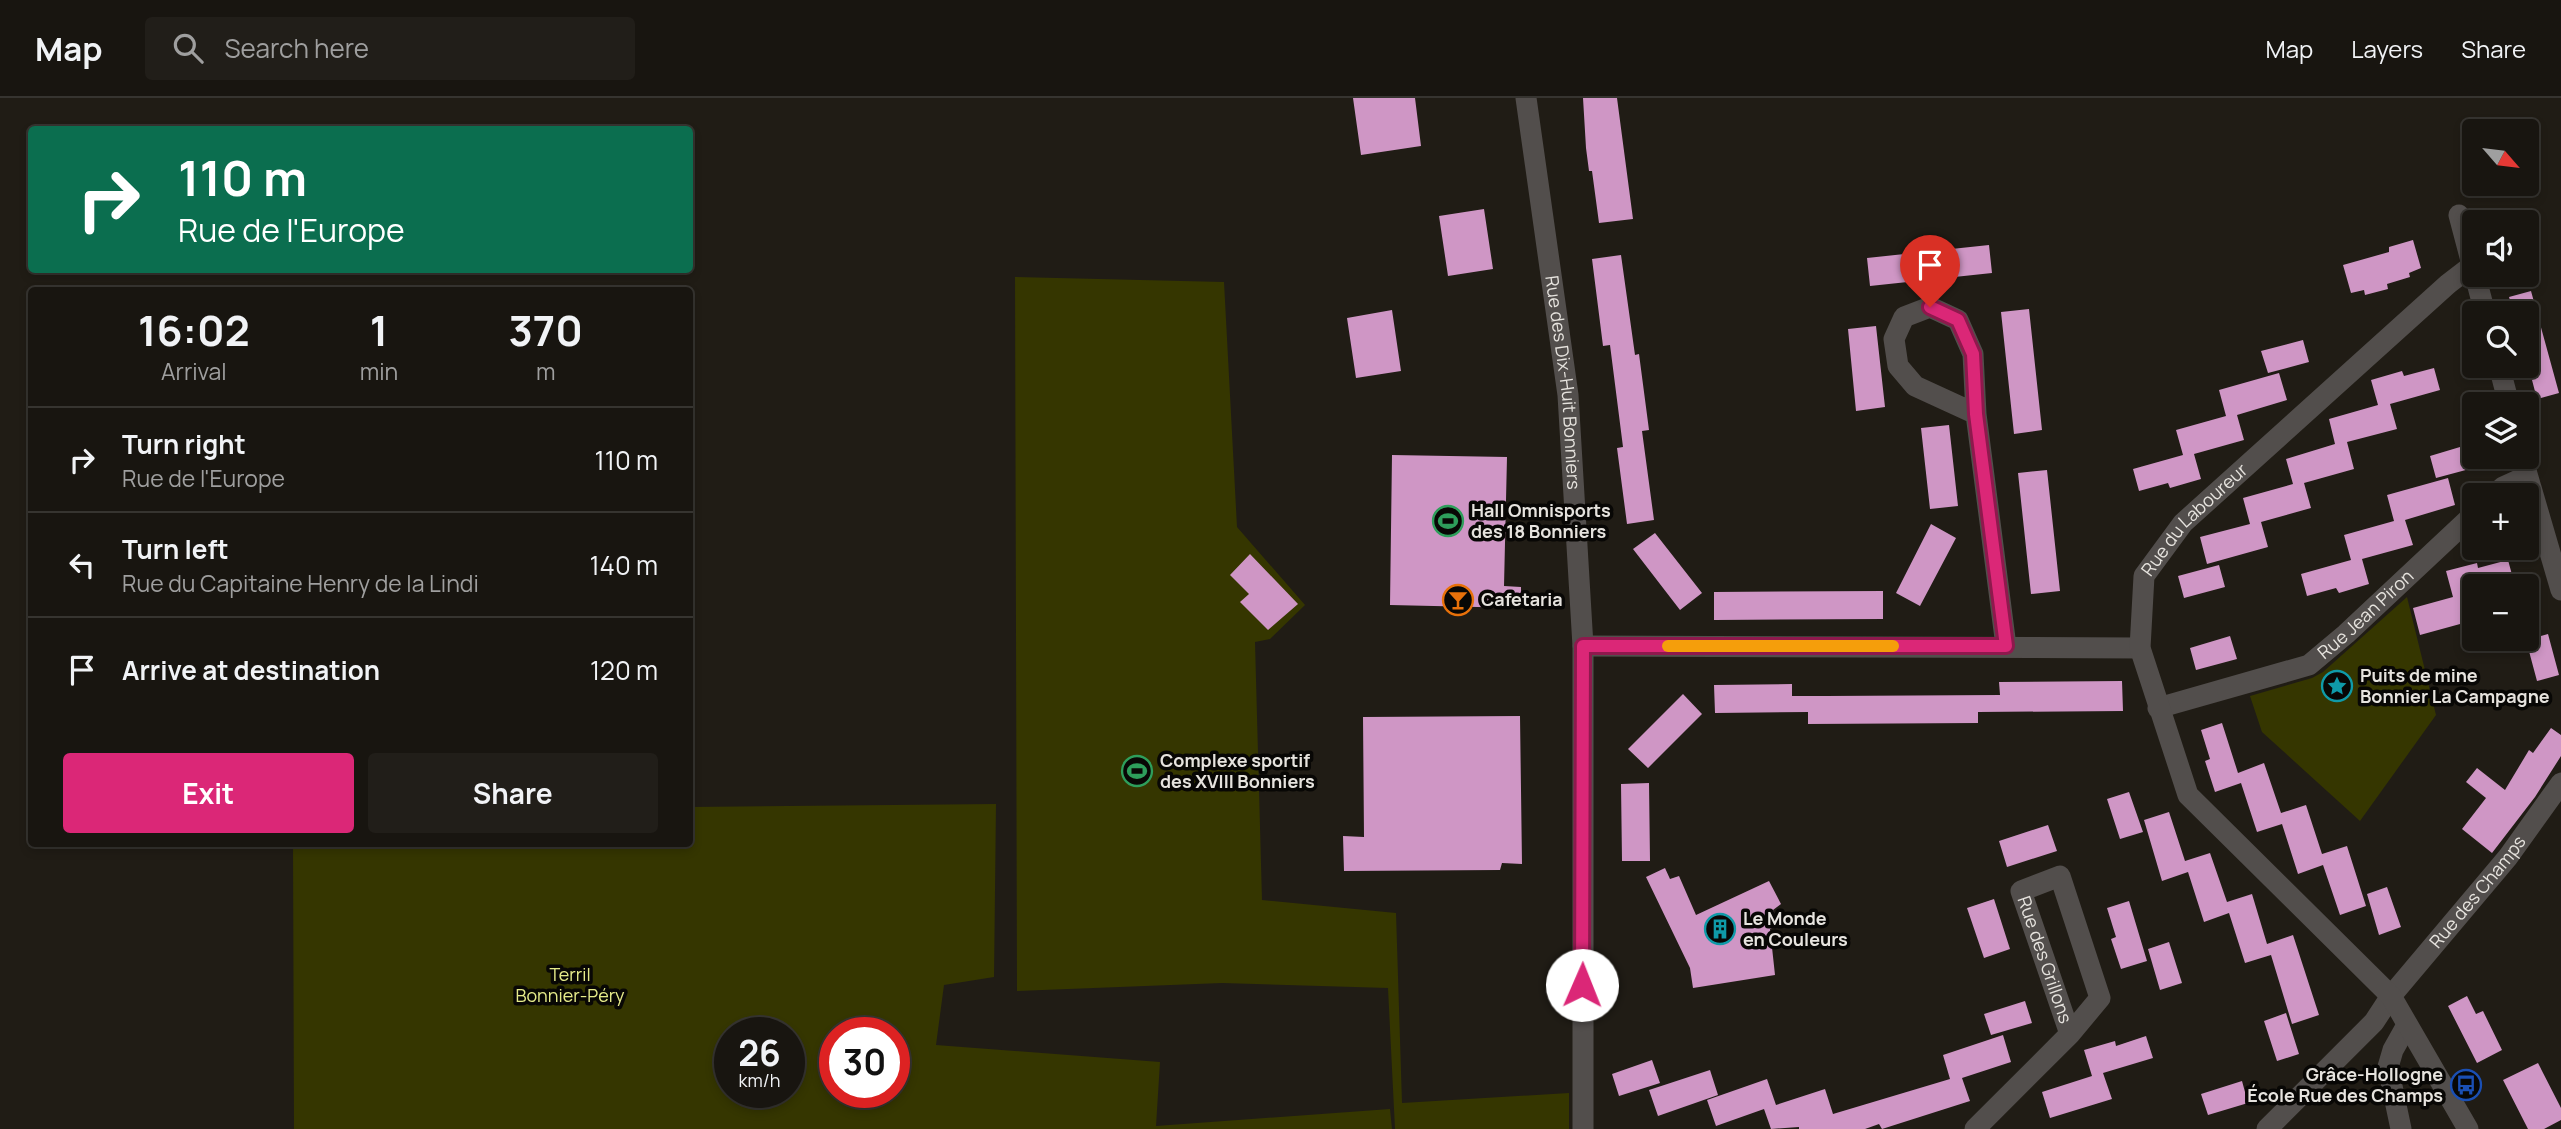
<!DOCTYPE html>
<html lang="en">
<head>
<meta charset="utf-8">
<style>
	:root { --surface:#181510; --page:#211e19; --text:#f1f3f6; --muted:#9f9f9f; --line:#363430; --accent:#db2777 }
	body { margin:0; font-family:Manrope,sans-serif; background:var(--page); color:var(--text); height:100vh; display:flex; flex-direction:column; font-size:26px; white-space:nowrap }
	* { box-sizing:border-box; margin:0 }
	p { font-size:23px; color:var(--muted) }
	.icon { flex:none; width:38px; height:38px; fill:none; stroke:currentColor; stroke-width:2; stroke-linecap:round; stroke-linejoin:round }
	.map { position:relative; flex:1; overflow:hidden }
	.sheet { position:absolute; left:28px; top:189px; width:665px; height:560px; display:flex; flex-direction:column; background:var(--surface); border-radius:7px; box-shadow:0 4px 10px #0003,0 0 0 2px var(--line) }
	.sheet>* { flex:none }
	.banner { position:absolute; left:28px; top:28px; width:665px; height:147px; border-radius:7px; box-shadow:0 4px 10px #0003,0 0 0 2px var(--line); background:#0b6e4f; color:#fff; overflow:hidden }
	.needle { width:46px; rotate:118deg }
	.tools { position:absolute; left:2462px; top:21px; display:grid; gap:14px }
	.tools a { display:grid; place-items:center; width:77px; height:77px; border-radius:7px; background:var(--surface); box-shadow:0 4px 10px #0003,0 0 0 2px var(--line); font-size:35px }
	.speed { position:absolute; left:714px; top:919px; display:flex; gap:14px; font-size:35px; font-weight:700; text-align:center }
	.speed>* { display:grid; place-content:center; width:91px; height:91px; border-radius:50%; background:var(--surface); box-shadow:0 4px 10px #0003,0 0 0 2px var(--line); line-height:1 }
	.speed small { font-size:18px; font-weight:400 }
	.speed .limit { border:10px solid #d22; background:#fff; color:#111 }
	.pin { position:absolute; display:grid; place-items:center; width:60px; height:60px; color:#fff; margin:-72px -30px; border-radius:50% 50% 50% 0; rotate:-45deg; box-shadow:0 0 7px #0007 }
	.pin .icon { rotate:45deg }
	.me { position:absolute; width:77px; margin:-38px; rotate:1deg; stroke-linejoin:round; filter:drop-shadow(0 0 5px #0008) }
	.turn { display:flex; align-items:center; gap:24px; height:147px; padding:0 35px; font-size:32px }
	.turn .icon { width:91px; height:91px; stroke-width:2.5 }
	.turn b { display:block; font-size:49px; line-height:60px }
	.eta { display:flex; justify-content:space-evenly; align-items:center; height:119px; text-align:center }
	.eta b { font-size:42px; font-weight:700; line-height:49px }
	.primary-button { display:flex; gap:14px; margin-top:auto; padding:14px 35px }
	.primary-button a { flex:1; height:80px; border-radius:7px; background:var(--accent); color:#fff; font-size:28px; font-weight:700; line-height:80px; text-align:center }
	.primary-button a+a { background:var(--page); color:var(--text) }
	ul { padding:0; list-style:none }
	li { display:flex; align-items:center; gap:21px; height:105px; padding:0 35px; border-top:2px solid var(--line) }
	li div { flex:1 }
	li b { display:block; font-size:26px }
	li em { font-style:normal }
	header { display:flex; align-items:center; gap:42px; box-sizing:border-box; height:98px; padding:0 35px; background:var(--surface); border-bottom:2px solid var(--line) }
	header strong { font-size:33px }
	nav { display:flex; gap:38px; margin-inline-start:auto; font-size:24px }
	.search { width:490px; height:63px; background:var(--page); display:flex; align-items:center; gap:18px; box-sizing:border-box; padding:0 24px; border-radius:7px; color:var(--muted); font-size:26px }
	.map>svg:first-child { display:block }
</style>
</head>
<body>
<header>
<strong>Map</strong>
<div class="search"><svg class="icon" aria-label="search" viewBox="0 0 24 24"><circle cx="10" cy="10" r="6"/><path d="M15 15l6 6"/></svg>Search here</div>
<nav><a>Map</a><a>Layers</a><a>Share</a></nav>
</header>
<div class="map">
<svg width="2561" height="1031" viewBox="0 0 2561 1031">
	<rect width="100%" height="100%" fill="#201c15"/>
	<path fill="#353600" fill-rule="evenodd" d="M1015 179 1224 184 1237 429 1305 507 1270 541 1255 544 1262 802 1396 815 1402 1005 1569 995V1031H1395L1388 890 1222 885 1017 893Z
		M2407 499 2436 617 2360 723 2262 634 2250 598 2312 580 2323 574Z
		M996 706 994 879 944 887 936 947 1160 964 1156 1028 1390 1011 1392 1031H294L293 746H690V709ZM730 934H789V994H730ZM894 934V994H835V934Z"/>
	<path fill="#cf96c5" d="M1353 0H1415L1421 48 1361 57Z
		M1583 0H1617L1633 121 1599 125 1592 73H1589L1586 50Z
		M1484 111 1493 171 1448 178 1439 118Z
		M2413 142 2421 170 2409 175 2410 179 2387 186 2388 191 2365 197 2364 192 2351 195 2343 167 2389 154V149Z
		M1989 147 1992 175 1870 188 1867 160Z
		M1621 157 1635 257 1639 256 1649 332 1642 333 1654 422 1627 426 1617 350 1623 349 1610 247 1603 248 1592 161Z
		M2531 193 2559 295 2537 301 2527 263V215H2514L2509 199Z
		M2029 211 2042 332 2014 336 2001 214Z
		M1392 212 1401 273 1356 280 1347 220Z
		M1876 228 1885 309 1856 313 1848 231Z
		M2303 242 2309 264 2268 275 2261 253Z
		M2434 270 2440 292 2390 306 2397 331 2347 344 2354 371 2304 385 2311 410 2261 424 2268 449 2207 466 2200 439 2250 426 2243 400 2293 386 2286 361 2335 346 2329 321 2378 307 2371 282 2402 273 2404 278Z
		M2279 275 2287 302 2237 317 2244 342 2194 356 2201 381 2170 390 2168 385 2139 393 2133 371 2183 357 2176 332 2226 318 2219 292Z
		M1949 327 1958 408 1930 411 1921 330Z
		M2470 346 2477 369 2436 380 2430 358Z
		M1392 357 1507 359 1504 488 1521 489V510L1390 507Z
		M2047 372 2060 493 2031 496 2018 375Z
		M2448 380 2455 407 2405 422 2413 447 2362 461 2369 486 2339 495 2336 490 2307 498 2301 476 2351 462 2344 437 2394 423 2387 397Z
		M1931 426 1956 440 1920 508 1896 495Z
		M1655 435 1702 495 1680 512 1633 451Z
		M1250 456 1298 506 1268 532 1240 504 1249 496 1230 477Z
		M2508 462 2514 484 2497 488H2471L2473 495 2464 497 2471 523 2420 537 2413 510 2453 499 2446 473 2477 465 2478 470Z
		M2219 467 2225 489 2184 500 2178 478Z
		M1883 493V521L1714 522V494Z
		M2548 536 2559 577 2537 583 2526 542Z
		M2230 538 2237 561 2196 572 2190 550Z
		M2122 583 2123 613 1978 614V625L1808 626V614L1715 615 1714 587 1792 586V598H1826L2000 597 1999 584Z
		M1683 596 1702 616 1648 670 1628 651Z
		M1520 618 1522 766 1502 765 1500 772 1344 773 1343 738 1364 739 1363 619Z
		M2222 625 2238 675 2264 665 2281 715 2306 707 2322 756 2347 748 2366 808 2340 817 2323 767 2298 776 2282 726 2257 734 2241 685 2215 694 2205 663 2210 661 2201 632Z
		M2551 630 2561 637V658L2535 699 2492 755 2462 731 2486 700 2466 684 2477 670 2505 692 2529 652 2533 655Z
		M1649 685 1650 763H1622L1621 686Z
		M2129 694 2143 734 2120 741 2107 701Z
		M2169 714 2185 763 2210 755 2227 804 2252 796 2267 846 2293 837 2319 917 2292 926 2271 857 2245 865 2229 815 2204 824 2188 774 2162 783 2144 722Z
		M2048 727 2057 753 2007 769 1999 743Z
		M1665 770 1670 781 1679 778 1696 817 1769 783 1781 806 1773 812 1779 826 1770 831 1775 877 1693 890 1690 870 1646 779Z
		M2387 789 2401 829 2379 837 2367 796Z
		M1994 801 2010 851 1984 860 1967 810Z
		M2129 803 2147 863 2121 871 2111 841 2116 839 2107 810Z
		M2169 844 2182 885 2160 892 2148 851Z
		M2467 898 2476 916 2483 913 2502 952 2477 965 2448 908Z
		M2025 903 2032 925 1991 937 1984 916Z
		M2286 915 2299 956 2277 963 2264 923Z
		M2003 937 2011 964 1962 980 1970 1003 1882 1031 1879 1026 1865 1031H1799V1029L1771 1031 1764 1011 1716 1028 1707 1002 1767 981 1776 1007 1825 991 1833 1016 1950 981 1943 957Z
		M2146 938 2153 960 2103 975 2112 1001 2050 1020 2042 994 2092 978 2084 952 2115 943 2116 948Z
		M1652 962 1660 985 1619 998 1612 976Z
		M2538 965 2561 1010V1022L2544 1031H2528L2503 982Z
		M1710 972 1718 997 1658 1018 1649 992Z
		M2242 983 2248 1005 2208 1017 2201 996Z"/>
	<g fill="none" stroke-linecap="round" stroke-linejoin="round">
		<g stroke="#524e4c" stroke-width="21">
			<path id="s1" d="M1526 0 1568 297 1583 548V1031"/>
			<path d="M2459 117 2474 174"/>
			<path d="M2475 177 2485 215"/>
			<path d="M2499 268 2509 306"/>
			<path d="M1976 316 1915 288 1898 268 1894 241 1904 219 1930 209 1958 222 1973 256 1976 316 2006 548"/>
			<path d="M2522 359 2561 492"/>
			<path d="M2494 397 2503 389 2527 378"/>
			<path d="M1583 548 2140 550"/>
			<path id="s2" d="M2158 610 2309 567 2346 536 2474 416"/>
			<path id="s3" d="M1975 1031 2070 936 2100 900 2060 778 2021 793 2070 936"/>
			<path id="s4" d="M2267 1031 2374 924 2391 898 2508 759 2561 685"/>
			<path d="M2401 1031 2388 969 2393 952 2407 927"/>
			<path id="s5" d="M2468 1031 2391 898 2188 697 2140 550 2144 478 2183 425 2448 186 2474 166"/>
		</g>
	</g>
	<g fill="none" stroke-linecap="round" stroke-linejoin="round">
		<g stroke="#8e194d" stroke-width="18">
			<path id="route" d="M1582 887 1583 548H2006L1976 316 1973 256 1958 222 1930 209"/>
		</g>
		<use href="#route" stroke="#db2777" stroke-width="12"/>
		<path stroke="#f59e0b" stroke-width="12" d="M1668 548H1893"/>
	</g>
	<defs>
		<g id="stadium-ring" transform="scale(1.575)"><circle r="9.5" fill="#080705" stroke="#2e9e5b" stroke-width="1.5"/><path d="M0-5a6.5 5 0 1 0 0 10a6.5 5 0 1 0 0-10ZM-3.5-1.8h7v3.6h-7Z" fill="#2e9e5b"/></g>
		<g id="bar-ring" transform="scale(1.575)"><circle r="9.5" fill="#080705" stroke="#e8710a" stroke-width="1.5"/><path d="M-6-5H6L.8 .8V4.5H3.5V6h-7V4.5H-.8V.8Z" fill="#e8710a"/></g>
		<g id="sight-ring" transform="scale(1.575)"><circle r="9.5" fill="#080705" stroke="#0f9aa8" stroke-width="1.5"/><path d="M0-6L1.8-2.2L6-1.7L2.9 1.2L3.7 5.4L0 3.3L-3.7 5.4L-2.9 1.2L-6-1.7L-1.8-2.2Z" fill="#0f9aa8"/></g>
		<g id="building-ring" transform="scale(1.575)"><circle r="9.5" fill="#080705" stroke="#0f9aa8" stroke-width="1.5"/><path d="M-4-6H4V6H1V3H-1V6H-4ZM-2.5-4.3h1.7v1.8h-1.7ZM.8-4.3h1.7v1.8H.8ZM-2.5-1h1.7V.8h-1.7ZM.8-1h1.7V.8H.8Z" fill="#0f9aa8"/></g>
		<g id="bus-ring" transform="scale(1.575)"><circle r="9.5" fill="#080705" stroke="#1a4fb4" stroke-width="1.5"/><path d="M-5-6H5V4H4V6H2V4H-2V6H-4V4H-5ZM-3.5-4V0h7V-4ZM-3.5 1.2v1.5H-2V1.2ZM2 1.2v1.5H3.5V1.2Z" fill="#1a4fb4"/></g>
	</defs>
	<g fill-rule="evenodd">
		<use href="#stadium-ring" x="1448" y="423"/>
		<use href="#bar-ring" x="1458" y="502"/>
		<use href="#sight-ring" x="2337" y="588"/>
		<use href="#stadium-ring" x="1137" y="673"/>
		<use href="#building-ring" x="1720" y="831"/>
		<use href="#bus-ring" x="2466" y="987"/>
	</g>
	<g text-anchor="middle" stroke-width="7" stroke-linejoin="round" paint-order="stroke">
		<g font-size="18" fill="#e6e3de" stroke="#080705">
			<text dy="6" stroke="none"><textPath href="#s1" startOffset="287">Rue des Dix-Huit Bonniers</textPath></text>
			<text dy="6" stroke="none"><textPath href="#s5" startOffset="742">Rue du Laboureur</textPath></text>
			<text dy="6" stroke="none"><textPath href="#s2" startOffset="233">Rue Jean Piron</textPath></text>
			<text dy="6" stroke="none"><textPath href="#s4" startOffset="318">Rue des Champs</textPath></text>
			<text dy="6" stroke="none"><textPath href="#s3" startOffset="424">Rue des Grillons</textPath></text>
		</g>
		<g font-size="18" font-weight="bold" fill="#e6e3de" stroke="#080705" text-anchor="start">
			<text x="1471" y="419">Hall Omnisports<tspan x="1471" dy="21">des 18 Bonniers</tspan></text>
			<text x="1481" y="508">Cafetaria</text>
			<text x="2360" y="584">Puits de mine<tspan x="2360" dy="21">Bonnier La Campagne</tspan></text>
			<text x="1160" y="669">Complexe sportif<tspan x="1160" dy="21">des XVIII Bonniers</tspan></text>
			<text x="1743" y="827">Le Monde<tspan x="1743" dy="21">en Couleurs</tspan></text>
			<text x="2443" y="983" text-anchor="end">Grâce-Hollogne<tspan x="2443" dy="21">École Rue des Champs</tspan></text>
		</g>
		<g font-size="18" fill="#e6eb8a" stroke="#080705">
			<text x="570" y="883">Terril<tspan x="570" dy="21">Bonnier-Péry</tspan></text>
		</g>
	</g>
</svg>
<div class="tools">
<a><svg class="needle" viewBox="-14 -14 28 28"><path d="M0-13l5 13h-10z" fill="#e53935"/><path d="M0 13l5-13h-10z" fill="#9f9f9f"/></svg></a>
<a><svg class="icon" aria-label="sound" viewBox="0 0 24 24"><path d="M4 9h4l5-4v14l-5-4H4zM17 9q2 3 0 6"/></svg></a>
<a><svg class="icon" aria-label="search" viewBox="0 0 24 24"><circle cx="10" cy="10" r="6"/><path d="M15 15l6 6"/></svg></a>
<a><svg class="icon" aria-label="layers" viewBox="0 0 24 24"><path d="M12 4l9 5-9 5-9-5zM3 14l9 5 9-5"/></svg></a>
<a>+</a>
<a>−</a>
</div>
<div class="speed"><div>26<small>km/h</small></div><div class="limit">30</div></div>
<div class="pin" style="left:1930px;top:209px;background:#d93025"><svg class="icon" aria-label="arrive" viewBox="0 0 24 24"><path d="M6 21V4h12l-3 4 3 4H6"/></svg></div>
<svg class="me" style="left:1582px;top:887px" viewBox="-20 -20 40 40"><circle r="19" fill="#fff"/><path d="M0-13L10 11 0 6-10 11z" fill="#db2777"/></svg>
<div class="banner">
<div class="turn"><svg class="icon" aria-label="right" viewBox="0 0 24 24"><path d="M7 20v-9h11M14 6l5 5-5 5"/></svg><div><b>110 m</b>Rue de l'Europe</div></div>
</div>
<section class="sheet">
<div class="eta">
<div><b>16:02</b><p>Arrival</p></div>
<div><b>1</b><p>min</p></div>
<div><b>370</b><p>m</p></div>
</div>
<ul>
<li><svg class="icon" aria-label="right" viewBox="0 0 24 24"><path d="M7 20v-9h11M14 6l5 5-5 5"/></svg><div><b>Turn right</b><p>Rue de l'Europe</p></div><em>110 m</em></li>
<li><svg class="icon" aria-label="left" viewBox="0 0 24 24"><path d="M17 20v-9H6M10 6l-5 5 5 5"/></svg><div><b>Turn left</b><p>Rue du Capitaine Henry de la Lindi</p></div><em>140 m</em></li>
<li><svg class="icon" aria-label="arrive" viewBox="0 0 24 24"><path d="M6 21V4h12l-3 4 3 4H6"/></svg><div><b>Arrive at destination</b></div><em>120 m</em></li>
</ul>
<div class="primary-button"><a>Exit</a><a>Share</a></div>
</section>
</div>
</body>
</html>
